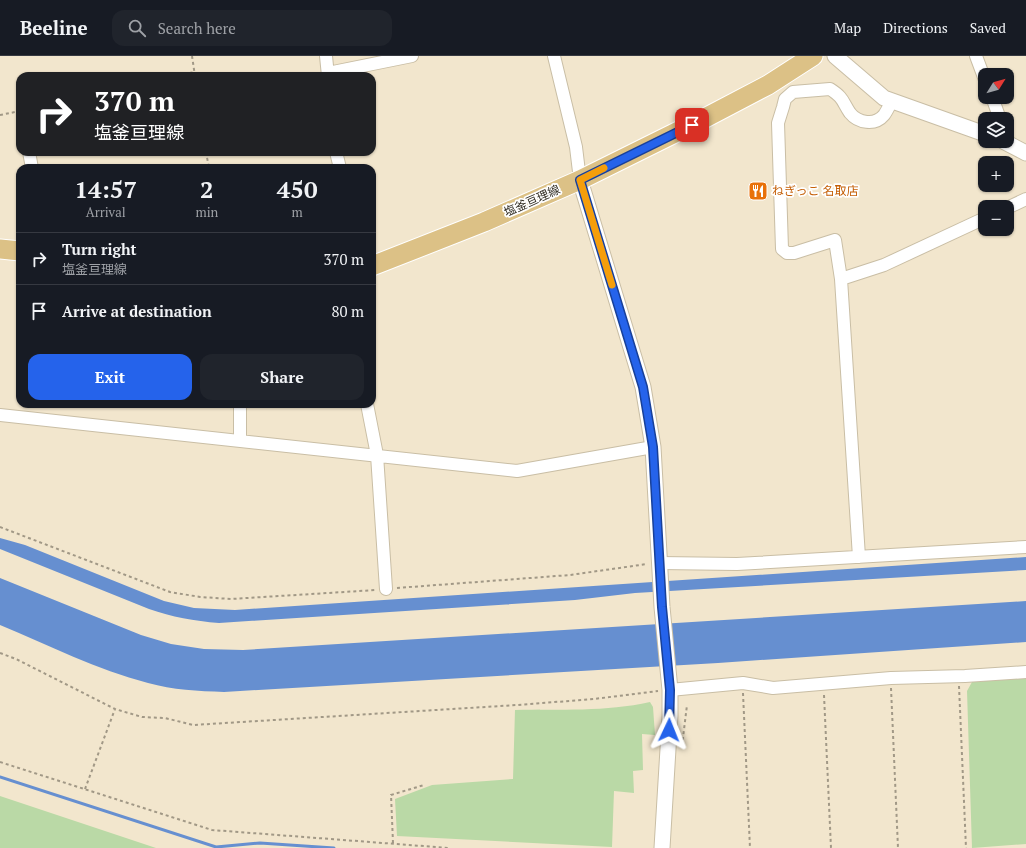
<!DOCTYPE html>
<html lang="en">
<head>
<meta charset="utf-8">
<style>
	:root { --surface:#171b24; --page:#20242c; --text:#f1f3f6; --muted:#9ea1a6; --line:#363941; --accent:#2563eb }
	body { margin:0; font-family:"PT Serif","Noto Sans JP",serif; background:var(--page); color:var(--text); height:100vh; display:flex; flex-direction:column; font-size:15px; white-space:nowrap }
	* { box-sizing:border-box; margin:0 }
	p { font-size:13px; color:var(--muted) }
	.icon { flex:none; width:22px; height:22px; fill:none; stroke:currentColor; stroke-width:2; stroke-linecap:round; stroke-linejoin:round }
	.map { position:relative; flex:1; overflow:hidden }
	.sheet { position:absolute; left:16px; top:108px; width:360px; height:244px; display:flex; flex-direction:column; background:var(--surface); border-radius:12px; box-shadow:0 1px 3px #0004 }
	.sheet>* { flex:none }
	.guide { position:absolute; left:16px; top:16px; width:360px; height:84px; border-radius:12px; box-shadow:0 1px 3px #0004; background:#202124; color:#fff; overflow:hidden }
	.needle { width:26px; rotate:53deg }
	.buttons { position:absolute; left:978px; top:12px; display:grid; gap:8px }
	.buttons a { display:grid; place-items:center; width:36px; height:36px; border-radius:8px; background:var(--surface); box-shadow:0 1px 3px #0004; font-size:20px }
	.pin { position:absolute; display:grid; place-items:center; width:34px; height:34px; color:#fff; margin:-17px; border-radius:8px; box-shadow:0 2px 6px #0006 }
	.me { position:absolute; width:44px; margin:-22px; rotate:2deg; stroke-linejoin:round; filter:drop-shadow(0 0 3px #0008) }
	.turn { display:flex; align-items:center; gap:14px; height:84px; padding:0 12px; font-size:18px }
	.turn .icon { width:52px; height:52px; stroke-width:2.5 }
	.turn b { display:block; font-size:28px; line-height:34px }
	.eta { display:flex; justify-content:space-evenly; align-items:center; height:68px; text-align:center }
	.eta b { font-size:24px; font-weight:600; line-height:28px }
	.primary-button { display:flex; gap:8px; margin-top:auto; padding:8px 12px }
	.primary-button a { flex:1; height:46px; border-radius:12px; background:var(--accent); color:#fff; font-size:16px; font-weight:600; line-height:46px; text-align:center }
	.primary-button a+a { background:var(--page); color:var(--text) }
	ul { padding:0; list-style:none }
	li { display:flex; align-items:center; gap:12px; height:52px; padding:0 12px; border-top:1px solid var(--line) }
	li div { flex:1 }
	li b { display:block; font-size:15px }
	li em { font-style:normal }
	header { display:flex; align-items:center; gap:24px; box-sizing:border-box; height:56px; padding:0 20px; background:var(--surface); border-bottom:1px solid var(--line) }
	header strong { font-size:19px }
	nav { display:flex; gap:22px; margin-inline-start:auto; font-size:14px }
	.search { width:280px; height:36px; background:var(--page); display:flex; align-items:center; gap:10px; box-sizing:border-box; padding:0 14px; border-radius:12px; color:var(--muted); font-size:15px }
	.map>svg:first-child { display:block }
</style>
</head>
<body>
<header>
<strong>Beeline</strong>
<div class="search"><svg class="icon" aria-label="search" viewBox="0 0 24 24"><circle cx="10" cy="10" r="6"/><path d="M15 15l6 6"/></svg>Search here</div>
<nav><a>Map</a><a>Directions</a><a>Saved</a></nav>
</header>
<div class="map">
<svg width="1026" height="792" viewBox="0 0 1026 792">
	<rect width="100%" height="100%" fill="#f2e6cd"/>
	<path fill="#bad9a6" d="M1026 622V788L972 792 967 635 972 626Z
		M650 646 653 651 655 679 642 678 643 714 633 715 634 737 614 735 612 791 397 780 395 743 432 729 513 723 515 654C560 653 606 656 650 646Z
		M0 740 156 792H0Z"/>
	<path fill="#668fd0" d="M0 482 25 489 164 545 194 552 235 554 1026 501V514L635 537 575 544 219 567C194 565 172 561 149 553L0 493Z
		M0 522 141 579 171 588 204 593 243 594 1026 545V586L718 607 224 636C198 635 173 634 148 627 97 614 49 589 0 569Z"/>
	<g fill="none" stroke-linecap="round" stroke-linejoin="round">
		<path stroke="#668fd0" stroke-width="3" d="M0 721 216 791 260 787 334 792"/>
		<g stroke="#c9bea5" stroke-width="14">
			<path id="minor" d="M326 0 328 20
				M554 0 576 91 580 124
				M976 0 985 24
				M328 17 412 0
				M992 41 1000 63
				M29 96 32 112
				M336 96 340 112
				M1007 152 1026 143
				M841 223 884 209 985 162
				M240 348V384
				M367 348 377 399 386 533
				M0 359 517 415 653 391
				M859 501 841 223 835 184 794 197H787L782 193 778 67 783 51 785 43 793 36 830 33C844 42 842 45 850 57 858 67 875 70 884 59 887 55 889 50 892 45
				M659 507 737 508 1026 491
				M670 634 743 627 773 632 891 622 965 620 1026 616"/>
		</g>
		<g stroke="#c9bea5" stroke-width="17">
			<path id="tertiary" d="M835 0 884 42 985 78
				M1003 85 1026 97
				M580 124 643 331 653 391 662 551 670 634V660L662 792"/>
		</g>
		<g stroke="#fff" stroke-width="21">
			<path id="primary" d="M0 193 20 195
				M372 210 484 166 580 124 705 62 768 29 813 0"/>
		</g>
		<path stroke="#a19886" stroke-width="2" stroke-dasharray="3 3" stroke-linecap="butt" d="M192 0 195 20
			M178 20 194 16
			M0 59 20 55
			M206 96 209 112
			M0 471 170 536 200 541 231 543 376 534
			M397 532 570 519 647 508
			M0 597 16 603 115 653 142 661 165 662 193 669 517 649 594 643 658 635
			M959 630 966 792
			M891 632 898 792
			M743 637 750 792
			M824 639 831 792
			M682 690 687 649
			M0 706 212 774 449 792
			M85 733 115 653
			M393 787 391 739 424 729"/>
		<use href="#minor" stroke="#fff" stroke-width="12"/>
		<use href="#tertiary" stroke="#fff" stroke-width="15"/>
		<use href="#primary" stroke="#dcc186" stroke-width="19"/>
	</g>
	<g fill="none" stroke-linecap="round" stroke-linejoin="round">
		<g stroke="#184099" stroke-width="10">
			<path id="route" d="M669 674 670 634 662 551 653 391 643 331 580 124 692 69"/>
		</g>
		<use href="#route" stroke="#2563eb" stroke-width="7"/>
		<path stroke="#f59e0b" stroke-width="7" d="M604 112 580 124 612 229"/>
	</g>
	<defs>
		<g id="restaurant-square" transform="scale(1)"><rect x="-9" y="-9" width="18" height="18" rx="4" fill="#e8710a" stroke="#fff"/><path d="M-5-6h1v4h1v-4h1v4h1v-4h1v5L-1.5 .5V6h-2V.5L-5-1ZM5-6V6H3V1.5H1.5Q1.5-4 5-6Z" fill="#fff"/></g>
	</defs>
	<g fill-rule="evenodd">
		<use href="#restaurant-square" x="758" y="135"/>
	</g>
	<g text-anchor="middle" stroke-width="3.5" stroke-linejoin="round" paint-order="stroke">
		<g font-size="12" fill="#c56008" stroke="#fff" text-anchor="start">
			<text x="772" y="139">ねぎっこ 名取店</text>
		</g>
		<g font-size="12" fill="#343026" stroke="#fff">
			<text transform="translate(532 145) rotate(-24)" y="4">塩釜亘理線</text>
		</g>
	</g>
</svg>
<div class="buttons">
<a><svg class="needle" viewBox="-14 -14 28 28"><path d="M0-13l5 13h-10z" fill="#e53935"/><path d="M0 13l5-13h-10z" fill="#9ea1a6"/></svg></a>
<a><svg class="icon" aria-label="layers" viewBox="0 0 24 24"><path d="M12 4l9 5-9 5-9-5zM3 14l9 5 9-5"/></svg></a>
<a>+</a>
<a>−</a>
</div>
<div class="pin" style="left:692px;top:69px;background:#d93025"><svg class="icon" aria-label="arrive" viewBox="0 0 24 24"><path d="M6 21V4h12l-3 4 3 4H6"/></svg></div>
<svg class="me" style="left:669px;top:674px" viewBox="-20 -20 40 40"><path d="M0-17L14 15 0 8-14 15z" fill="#2563eb" stroke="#fff" stroke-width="4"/></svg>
<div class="guide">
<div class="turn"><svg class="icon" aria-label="right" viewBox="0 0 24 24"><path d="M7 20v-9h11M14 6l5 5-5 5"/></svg><div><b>370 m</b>塩釜亘理線</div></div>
</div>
<section class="sheet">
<div class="eta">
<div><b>14:57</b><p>Arrival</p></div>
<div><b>2</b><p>min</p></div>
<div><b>450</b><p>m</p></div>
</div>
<ul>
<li><svg class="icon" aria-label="right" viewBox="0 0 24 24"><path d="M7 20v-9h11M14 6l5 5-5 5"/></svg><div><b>Turn right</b><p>塩釜亘理線</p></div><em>370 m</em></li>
<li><svg class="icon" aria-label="arrive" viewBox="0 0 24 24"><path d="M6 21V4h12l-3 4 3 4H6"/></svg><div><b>Arrive at destination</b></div><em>80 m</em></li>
</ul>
<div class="primary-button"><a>Exit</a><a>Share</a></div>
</section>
</div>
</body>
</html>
